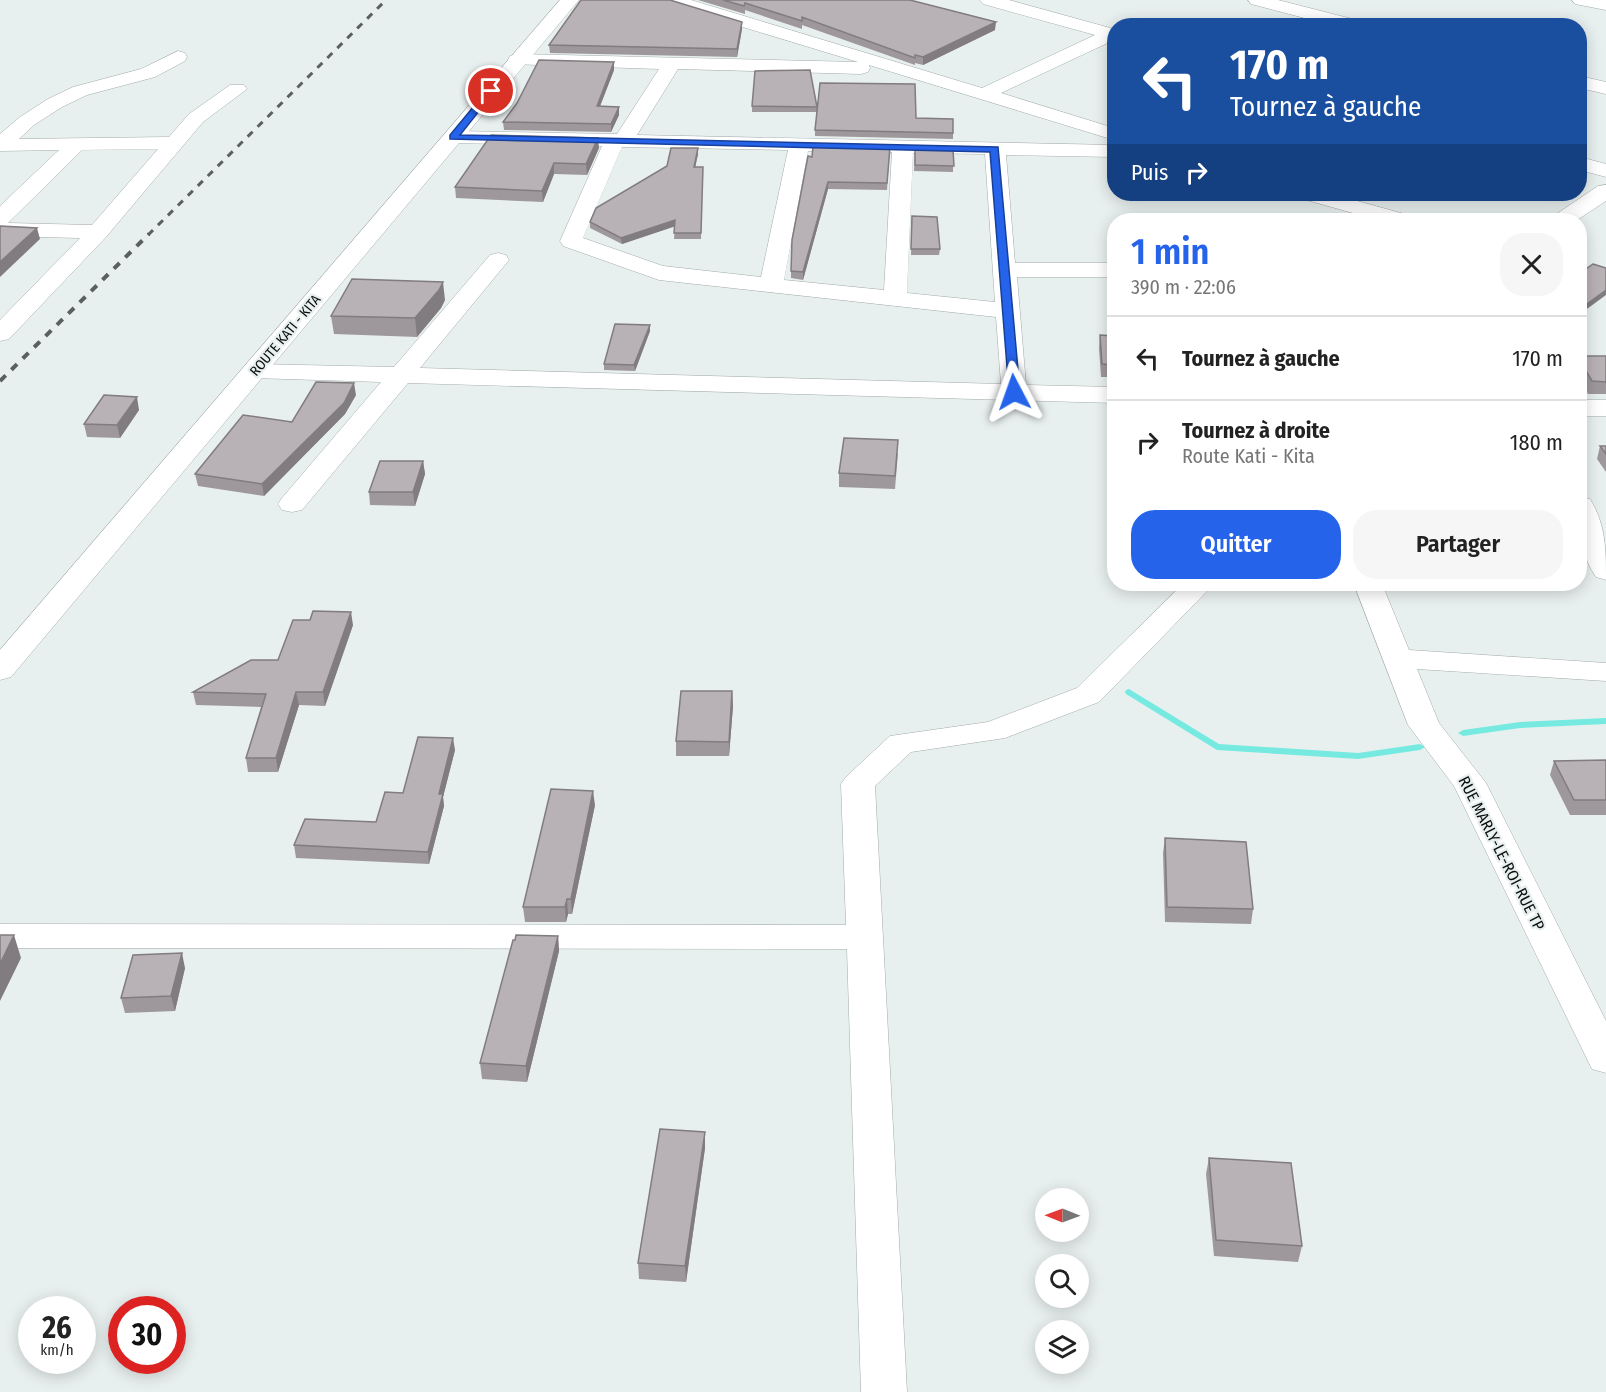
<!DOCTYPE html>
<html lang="fr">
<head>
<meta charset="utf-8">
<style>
	:root { --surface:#fff; --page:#f6f6f6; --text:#222; --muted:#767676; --line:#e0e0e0; --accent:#2563eb }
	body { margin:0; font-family:"Fira Sans Condensed",sans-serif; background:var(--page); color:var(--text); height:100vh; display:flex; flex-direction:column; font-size:22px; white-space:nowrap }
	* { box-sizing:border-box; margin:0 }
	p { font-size:20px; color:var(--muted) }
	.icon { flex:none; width:33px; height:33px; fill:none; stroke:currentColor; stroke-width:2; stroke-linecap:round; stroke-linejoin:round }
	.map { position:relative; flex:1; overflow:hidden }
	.drawer { position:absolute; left:1107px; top:213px; width:480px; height:378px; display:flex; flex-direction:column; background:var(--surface); border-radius:24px; box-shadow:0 3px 15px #0003 }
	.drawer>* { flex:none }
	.top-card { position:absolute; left:1107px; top:18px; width:480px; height:183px; border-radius:24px; box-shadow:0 3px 15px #0003; background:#1a4fa0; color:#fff; overflow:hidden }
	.needle { width:39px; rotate:271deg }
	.fabs { position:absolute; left:1035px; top:1188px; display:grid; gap:12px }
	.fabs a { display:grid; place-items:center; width:54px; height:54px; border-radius:50%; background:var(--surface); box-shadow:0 3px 15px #0003; font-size:30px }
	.speed { position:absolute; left:18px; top:1296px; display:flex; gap:12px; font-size:30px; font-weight:700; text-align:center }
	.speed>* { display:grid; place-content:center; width:78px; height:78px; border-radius:50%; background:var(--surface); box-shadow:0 3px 15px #0003; line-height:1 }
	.speed small { font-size:15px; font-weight:400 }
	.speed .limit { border:9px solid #d22; background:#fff; color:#111 }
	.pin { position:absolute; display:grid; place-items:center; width:51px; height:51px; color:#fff; margin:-26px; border:3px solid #fff; border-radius:50%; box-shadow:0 2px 6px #0007 }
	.me { position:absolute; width:66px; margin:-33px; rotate:356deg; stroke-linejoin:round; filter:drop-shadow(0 0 4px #0008) }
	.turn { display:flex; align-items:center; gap:21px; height:126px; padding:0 24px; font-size:27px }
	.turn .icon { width:78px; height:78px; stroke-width:2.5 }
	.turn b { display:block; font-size:42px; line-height:51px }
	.then { display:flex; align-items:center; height:57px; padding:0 24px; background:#0003; gap:12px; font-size:22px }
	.round { display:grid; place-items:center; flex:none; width:63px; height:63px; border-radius:24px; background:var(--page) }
	.summary { display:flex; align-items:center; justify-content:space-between; height:102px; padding:0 24px }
	h1 { font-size:36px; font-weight:600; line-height:45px; color:var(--accent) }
	.button { display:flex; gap:12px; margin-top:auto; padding:12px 24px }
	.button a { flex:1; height:69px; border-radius:24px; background:var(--accent); color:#fff; font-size:24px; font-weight:600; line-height:69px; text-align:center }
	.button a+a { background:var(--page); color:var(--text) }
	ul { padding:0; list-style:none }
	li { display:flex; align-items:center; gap:18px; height:84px; padding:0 24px; border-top:2px solid var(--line) }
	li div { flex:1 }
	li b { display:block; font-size:22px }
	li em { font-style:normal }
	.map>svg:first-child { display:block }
</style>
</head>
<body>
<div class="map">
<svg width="1606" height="1392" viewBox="0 0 1606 1392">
	<rect width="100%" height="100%" fill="#e8f0ef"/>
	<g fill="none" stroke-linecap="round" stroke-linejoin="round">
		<path fill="#76eae1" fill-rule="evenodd" d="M1129 689 1219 744 1358 753 1420 744 1425 747 1420 750 1358 759 1217 750 1126 694 1125 692 1126 690Z
			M1606 718V724L1520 728 1463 736 1458 733 1463 730 1520 722Z"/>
		<g stroke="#a3abaa" stroke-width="1">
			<path id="minor" d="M664 0H691L982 88 1095 35 983 4 980 0H1009L1114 29V40L1001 93 1114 128V140L869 65 870 68 868 72 861 74 678 69 637 135 1114 145V157L1006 155 1015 263H1114V277H1017L1026 385 1114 387V403L408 383 302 510 292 512 282 510 278 504 282 498 381 382 254 378 245 376 242 371 245 366 254 364 394 367 490 255 498 253 506 255 509 260 420 368 1001 384 996 317 659 280 563 246 560 241 602 146 453 143 446 141 443 137 446 133 453 131 617 134 659 69 510 64 508 60 510 56 517 54 858 62 667 4ZM622 147 788 150 761 277 663 266 583 238ZM808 151 892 152 884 290 784 280ZM913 153 985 154 995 302 907 293Z
				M1248 0H1278L1364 22 1367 26H1335L1251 4Z
				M1572 0H1606V10L1575 4Z
				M178 51 185 53 187 57 185 61 155 77 87 95 62 107 34 125 19 139 169 137 189 114 230 85H244L247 89 203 122 106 237 9 339 0 341V320L80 238 0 236V206L59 150 0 151V134L20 117 48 99 73 87 141 69ZM158 149 92 225 8 223 82 150Z
				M1580 76 1606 82V94L1580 88Z
				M1580 157 1606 164V177L1580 170Z
				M1606 185V201L1577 220H1552L1555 215 1598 186Z
				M1300 194H1332L1408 215 1411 220H1378L1303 199Z
				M1580 400H1606V416H1580Z
				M1580 497 1590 499C1606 525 1606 550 1606 580L1596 577C1580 554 1577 524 1580 497Z
				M1183 584H1214L1099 702 1005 738 911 752 875 786 907 1392H861L847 949 0 948V924L846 925 841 784 846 777 890 736 988 722 1077 688Z
				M1354 584H1382L1409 650 1606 663V681L1417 669 1439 723 1486 783 1606 1021V1073L1592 1069 1587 1059 1454 786 1408 725Z"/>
		</g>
		<g stroke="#a3abaa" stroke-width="1">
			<path id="major" d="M560 0H579L11 677 0 680V650Z"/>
		</g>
		<use href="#minor" fill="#fff" fill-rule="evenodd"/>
		<use href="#major" fill="#fff" fill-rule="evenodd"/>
		<path stroke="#5a5f5f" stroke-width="3" stroke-dasharray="7 7" stroke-linecap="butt" d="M148 235 386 0"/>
		<path stroke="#5a5f5f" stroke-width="4" stroke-dasharray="8 8" stroke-linecap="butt" d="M0 381 149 234"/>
	</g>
	<path fill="#9e989c" d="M698 0H910L995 30 923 65 915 63V65L802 25V29L745 10V14Z
		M742 22V29L737 57 550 53 549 45Z
		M614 70 600 106 619 115 611 132 504 130 503 122Z
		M752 106 817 107V112H752Z
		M916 118 953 119V139L815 136V130Z
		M890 147 887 190 828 189 803 280 791 278V271L812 157Z
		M599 148 587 175 554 174 543 202 456 198 455 187Z
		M915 150H953V172L914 171Z
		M698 154 695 167H703L701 239H674L675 226 622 244 590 228V222Z
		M912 216 940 249 939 255H911Z
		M445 300 441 308 417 337 334 334 331 316Z
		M650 325V331L635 371 604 370V364Z
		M1100 335 1114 336V377H1101L1099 348Z
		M1580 356H1606V394H1588L1580 379Z
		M356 395 345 414 264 496 198 486 195 474Z
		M139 410 120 438 87 437 84 424Z
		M1600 446H1606V472L1597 459Z
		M898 453 895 489 839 487V473Z
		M423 461 425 474 415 506 370 505 369 492Z
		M353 625 325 706 299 705 278 772H248L246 758 261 707 196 705 193 692 278 660Z
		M732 691 733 706 729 756H676V741Z
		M455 750 443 797 444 806 429 864 296 858 294 845 376 822 403 793Z
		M1606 760V815H1570L1550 775 1554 761Z
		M595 805 572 914H568L566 922H525L523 907Z
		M1165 838 1253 909 1251 924 1165 922 1163 853Z
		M558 936 559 951 527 1082 482 1079 480 1063 515 940Z
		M185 968 175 1011 125 1013 121 998Z
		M705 1132V1148L686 1282 639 1279 638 1263Z
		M1209 1158 1302 1246 1298 1262 1214 1256 1206 1174Z"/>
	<path fill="#817c7f" d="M742 22V29L737 57V49Z
		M996 22 995 30 923 65V57Z
		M614 62V70L597 114V106Z
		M619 107V115L611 132V124Z
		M598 138 599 148 587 175 586 164Z
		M698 148V154L694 173V167Z
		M554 163V174L543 202 542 191Z
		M828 182V189L803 280V272Z
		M675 220 676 226 622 244 621 238Z
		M37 228 40 239 0 277V262Z
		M443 282 445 300 441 308 417 337 415 318Z
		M1606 290V295L1580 314V309Z
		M650 325V331L635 371 634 365Z
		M354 383 356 395 345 414 264 496 262 484Z
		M137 397 139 410 120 438 117 425Z
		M423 461 425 474 415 506 413 492Z
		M351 612 353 625 325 706 323 692Z
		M732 691 733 706 729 756V742Z
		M296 692 299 705 278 772 276 758Z
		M453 738 455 750 443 797 444 806 429 864 428 852 439 794Z
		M593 791 595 805 572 914 571 899Z
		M567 899 568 914 566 922 565 907Z
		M14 935 21 958 0 1001V964Z
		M558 936 559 951 527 1082 526 1066Z
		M182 953 185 968 175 1011 171 996Z
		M705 1132V1148L686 1282 685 1266Z"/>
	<path fill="#b8b1b5" stroke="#817c7f" stroke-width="1.5" d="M581 0H670L742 22 737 49 549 45Z
		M723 0H910L996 22 923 57 915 55V58L802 17V21L745 3 744 6Z
		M539 60 614 62 597 106 619 107 611 124 503 122 517 103Z
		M810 70 817 107 752 106 755 71Z
		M820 83 915 84 916 118 953 119V133L815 130Z
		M491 135 598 138 586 164 554 163 542 191 455 187Z
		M813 146 890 147 887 183 828 182 803 272 791 271 792 240 808 156 812 157Z
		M671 148H698L694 167H703L701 233H674L675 220 621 238 590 222 596 208 667 166Z
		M915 150H953L954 166 915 165Z
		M912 216 937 217 940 249H911Z
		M0 226 37 228 0 262Z
		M1593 264 1606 268V290L1580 309V273Z
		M352 279 443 282 439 290 415 318 331 316Z
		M615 324 650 325 634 365 604 364Z
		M1100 335 1114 336V365L1102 364Z
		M1580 356H1606V382L1592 381 1580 361Z
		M316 382 354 383 344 403 262 484 195 474 243 415 292 422Z
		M104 395 137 397 117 425 84 424Z
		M844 438 898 440 895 476 839 473Z
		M1600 446H1606V454Z
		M380 461H423L413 492H369Z
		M313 611 351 612 323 692H296L276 758H246L266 694 193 692 251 660H278L293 620H310Z
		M681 691H732L729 742 676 741Z
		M418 737 453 738 439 794H443L428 852 294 845 305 819 376 822 385 792 403 793Z
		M1606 760V800H1574L1554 761Z
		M551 789 593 791 571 899H567L565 907H523Z
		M1165 838 1246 842 1253 909 1167 907Z
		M0 935H14L0 964Z
		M516 935 558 936 526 1066 480 1063 513 940H515Z
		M182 953 171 996 121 998 133 955Z
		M660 1129 705 1132 685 1266 638 1263Z
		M1209 1158 1291 1163 1302 1246 1216 1240Z"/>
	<path fill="#2563eb" stroke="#184099" stroke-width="1.5" d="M488 89 495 91 460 135 998 147 1020 392 1014 395 1009 392 990 152 450 139V135Z"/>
	<g text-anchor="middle" stroke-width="4.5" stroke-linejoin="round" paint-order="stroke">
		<g font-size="14" fill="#0c0f0f" stroke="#e8f0ef">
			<text transform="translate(285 335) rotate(-50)" y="5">ROUTE KATI - KITA</text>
		</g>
		<g font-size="16" fill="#0c0f0f" stroke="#e8f0ef">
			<text transform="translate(1502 853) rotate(63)" y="6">RUE MARLY-LE-ROI-RUE TP</text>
		</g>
	</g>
</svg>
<div class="fabs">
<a><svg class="needle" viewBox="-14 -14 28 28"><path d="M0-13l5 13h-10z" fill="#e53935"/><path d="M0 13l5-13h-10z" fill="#767676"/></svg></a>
<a><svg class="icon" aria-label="search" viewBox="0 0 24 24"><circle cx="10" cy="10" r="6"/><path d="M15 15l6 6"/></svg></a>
<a><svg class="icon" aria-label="layers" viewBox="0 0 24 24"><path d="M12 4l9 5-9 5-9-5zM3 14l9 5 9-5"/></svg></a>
</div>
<div class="speed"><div>26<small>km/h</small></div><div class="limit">30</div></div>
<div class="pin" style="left:491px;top:91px;background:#d93025"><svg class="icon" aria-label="arrive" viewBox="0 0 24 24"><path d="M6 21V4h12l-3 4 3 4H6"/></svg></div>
<svg class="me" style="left:1014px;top:392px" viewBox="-20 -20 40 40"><path d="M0-17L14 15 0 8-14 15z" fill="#2563eb" stroke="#fff" stroke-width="4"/></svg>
<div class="top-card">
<div class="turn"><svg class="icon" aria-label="left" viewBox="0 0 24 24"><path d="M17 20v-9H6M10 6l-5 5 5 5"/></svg><div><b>170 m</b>Tournez à gauche</div></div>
<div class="then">Puis<svg class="icon" aria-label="right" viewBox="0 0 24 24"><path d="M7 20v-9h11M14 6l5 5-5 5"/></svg></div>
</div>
<section class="drawer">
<div class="summary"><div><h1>1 min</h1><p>390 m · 22:06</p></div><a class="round"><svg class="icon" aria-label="close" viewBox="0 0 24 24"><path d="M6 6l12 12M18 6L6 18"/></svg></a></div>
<ul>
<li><svg class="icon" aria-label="left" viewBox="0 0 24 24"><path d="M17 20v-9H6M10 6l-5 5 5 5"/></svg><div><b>Tournez à gauche</b></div><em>170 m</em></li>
<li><svg class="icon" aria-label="right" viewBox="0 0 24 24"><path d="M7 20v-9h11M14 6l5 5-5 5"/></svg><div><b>Tournez à droite</b><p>Route Kati - Kita</p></div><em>180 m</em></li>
</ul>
<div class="button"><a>Quitter</a><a>Partager</a></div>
</section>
</div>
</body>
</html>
